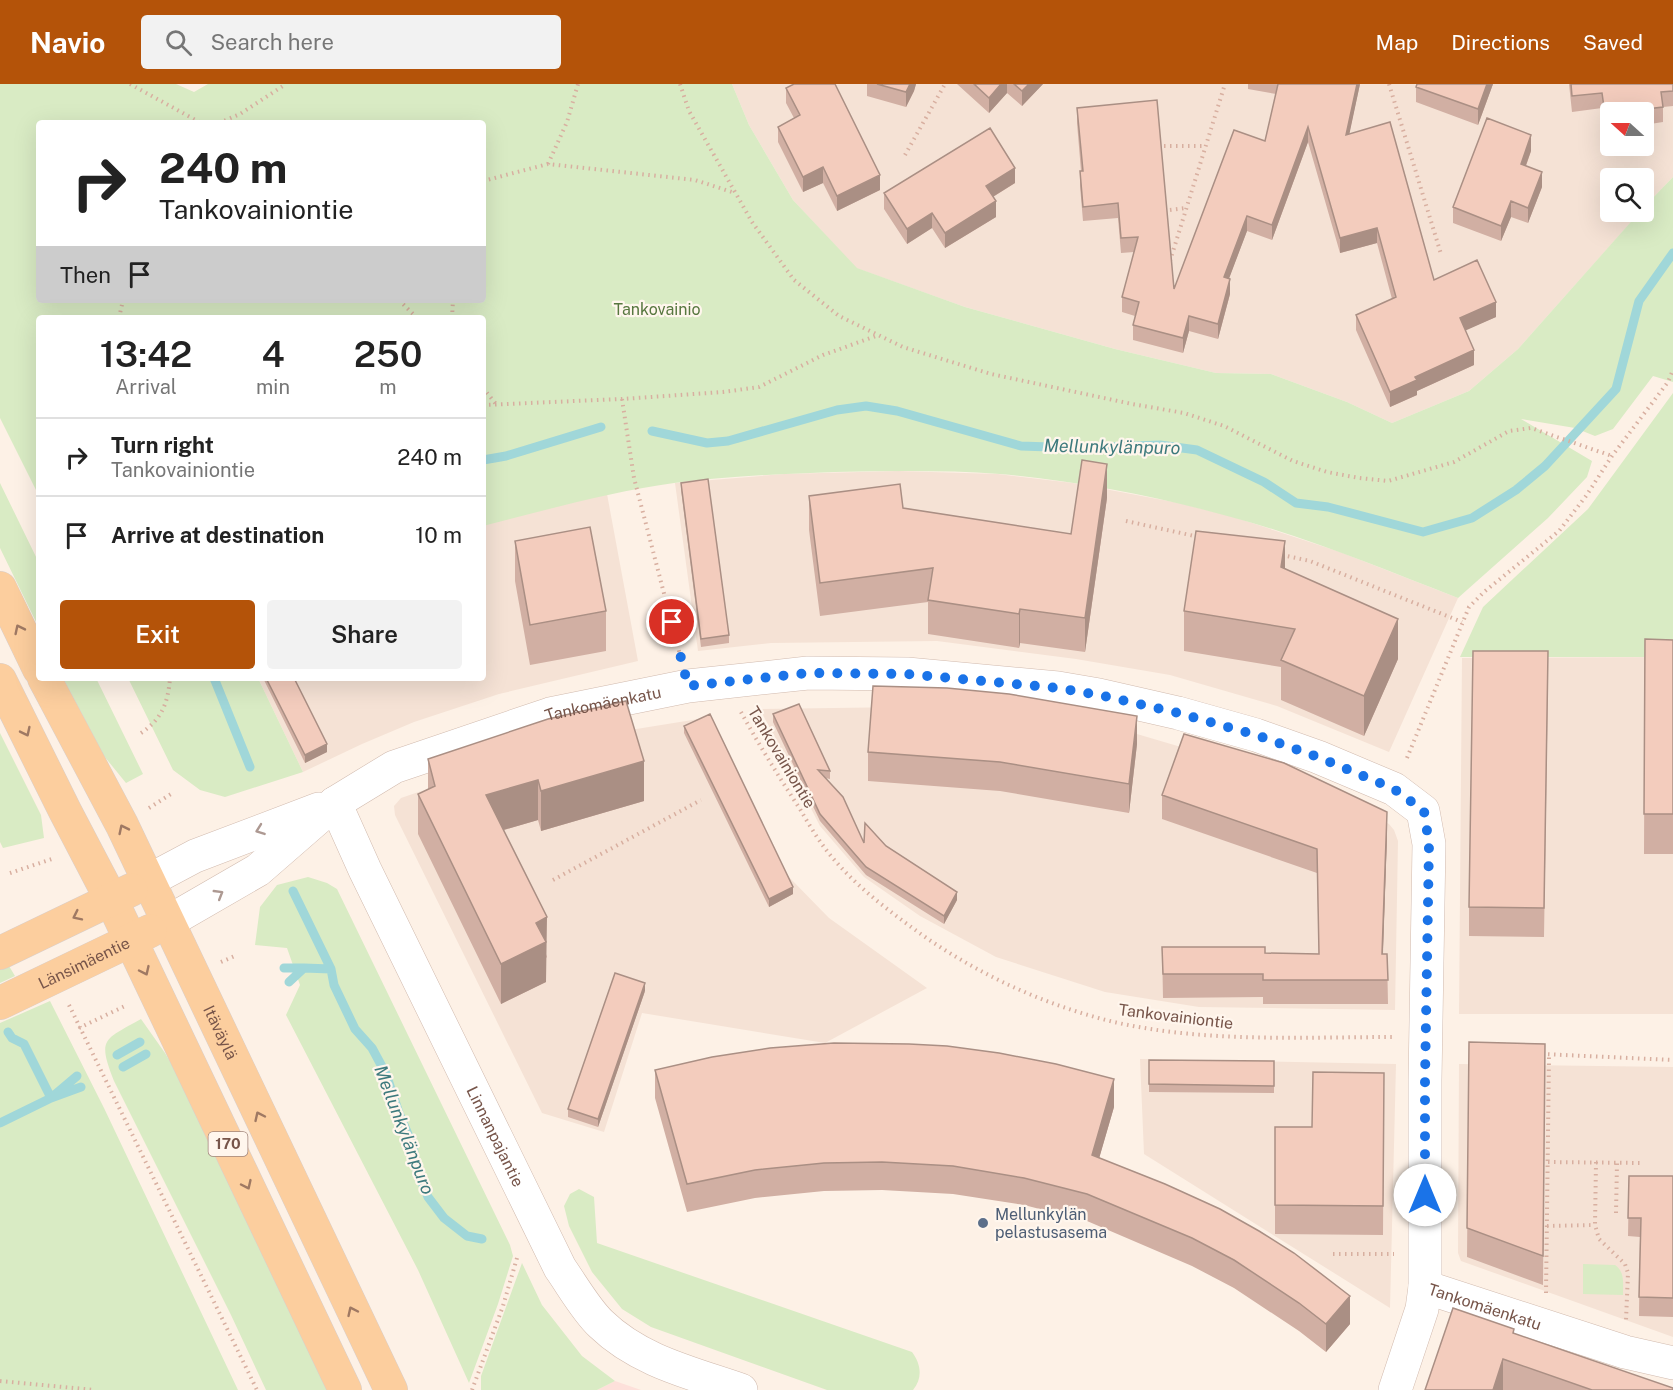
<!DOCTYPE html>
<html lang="en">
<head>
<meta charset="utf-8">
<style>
	:root { --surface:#fff; --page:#f2f2f2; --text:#222; --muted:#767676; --line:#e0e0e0; --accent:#b45309 }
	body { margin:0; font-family:"Public Sans",sans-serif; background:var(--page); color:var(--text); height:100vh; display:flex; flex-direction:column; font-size:22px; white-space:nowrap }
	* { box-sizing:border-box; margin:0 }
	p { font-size:20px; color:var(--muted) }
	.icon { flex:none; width:33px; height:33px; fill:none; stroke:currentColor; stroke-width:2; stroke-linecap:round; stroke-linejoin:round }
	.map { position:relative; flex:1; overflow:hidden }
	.details { position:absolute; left:36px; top:231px; width:450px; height:366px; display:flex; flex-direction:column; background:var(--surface); border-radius:6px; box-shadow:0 6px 24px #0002 }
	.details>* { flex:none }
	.banner { position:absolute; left:36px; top:36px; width:450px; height:183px; border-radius:6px; box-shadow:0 6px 24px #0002; background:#fff; color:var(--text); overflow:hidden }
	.needle { width:39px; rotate:291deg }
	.buttons { position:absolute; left:1600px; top:18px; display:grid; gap:12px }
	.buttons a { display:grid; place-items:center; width:54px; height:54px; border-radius:6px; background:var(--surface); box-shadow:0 6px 24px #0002; font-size:30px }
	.pin { position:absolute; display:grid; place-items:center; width:51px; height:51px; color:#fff; margin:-26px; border:3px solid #fff; border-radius:50%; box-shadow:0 2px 6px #0007 }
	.me { position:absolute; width:66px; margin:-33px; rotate:0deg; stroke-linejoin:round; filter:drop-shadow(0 0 4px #0008) }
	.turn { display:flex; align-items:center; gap:21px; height:126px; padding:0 24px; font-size:27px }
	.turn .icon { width:78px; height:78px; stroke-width:2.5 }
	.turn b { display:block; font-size:42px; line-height:51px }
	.then { display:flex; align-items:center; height:57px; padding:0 24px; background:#0003; gap:12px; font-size:22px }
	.eta { display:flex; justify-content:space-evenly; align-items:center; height:102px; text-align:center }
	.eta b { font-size:36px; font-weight:600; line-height:42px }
	.primary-button { display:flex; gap:12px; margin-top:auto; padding:12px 24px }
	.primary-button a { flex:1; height:69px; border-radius:6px; background:var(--accent); color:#fff; font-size:24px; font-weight:600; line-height:69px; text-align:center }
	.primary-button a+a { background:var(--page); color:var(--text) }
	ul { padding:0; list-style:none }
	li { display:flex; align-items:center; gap:18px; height:78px; padding:0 24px; border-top:2px solid var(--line) }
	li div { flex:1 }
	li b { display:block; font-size:22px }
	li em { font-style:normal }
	header { display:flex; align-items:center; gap:36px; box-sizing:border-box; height:84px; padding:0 30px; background:var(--accent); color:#fff }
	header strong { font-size:28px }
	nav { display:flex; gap:33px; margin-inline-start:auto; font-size:21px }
	.search { width:420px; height:54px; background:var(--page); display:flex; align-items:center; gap:15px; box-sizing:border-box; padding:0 21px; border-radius:6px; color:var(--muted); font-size:22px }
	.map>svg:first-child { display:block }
</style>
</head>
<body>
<header>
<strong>Navio</strong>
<div class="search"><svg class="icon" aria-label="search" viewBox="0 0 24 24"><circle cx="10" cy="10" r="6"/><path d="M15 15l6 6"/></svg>Search here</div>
<nav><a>Map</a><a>Directions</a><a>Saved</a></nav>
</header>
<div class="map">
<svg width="1673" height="1306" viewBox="0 0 1673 1306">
	<rect width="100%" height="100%" fill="#fdf1e6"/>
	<path fill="#f5e2d5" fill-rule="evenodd" d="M732 0H1673V93L1644 123V94H1611V128H1640L1518 265 1469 307 1392 339 1347 318 1271 290 1216 289 1115 265 965 223 856 184 793 116 749 41ZM1611 28H1644V62H1611Z
		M898 387 998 390 1073 399 1179 419 1234 433 1340 468 1458 514 1389 668 1277 622 1170 591 1076 575 937 557 771 559 698 567 675 399 784 390Z
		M607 410 638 577 499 610 414 638 362 660 303 688 258 594H483V438Z
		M1673 573V930H1459L1462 574Z
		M905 623 1120 645 1269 689 1349 720 1389 740 1394 746 1398 757 1395 926 1199 923 1105 908 996 873 920 832 864 793 820 742 760 625Z
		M711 633 787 791 829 834 927 904 825 959 642 929 604 1048 542 1029 395 731 394 722 401 714 515 675 599 651Z
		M1140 975 1396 980 1390 1224 1144 1070Z
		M1459 980 1673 983V1253L1461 1177 1458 1169Z"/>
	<path fill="#fde0da" d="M615 1297 641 1306H597Z"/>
	<path fill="#d9ebc4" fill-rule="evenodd" d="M0 0H176L194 8 208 0H732L749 41 793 116 857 184 965 223 1115 265 1216 289 1271 290 1347 318 1392 339 1469 307 1518 265 1637 131 1640 128H1644V123L1673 93V298L1653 292 1613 345 1595 352 1575 344 1521 335 1592 377 1587 393 1548 434 1458 514C1383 485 1309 454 1231 433 1156 412 1077 397 1000 390 945 386 889 387 834 388 781 390 726 392 674 399 609 408 546 426 483 442V234H39V412L0 334ZM39 39H483V216H39Z
		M1673 309V573H1460L1483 523 1588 425Z
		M0 399 39 479V544L0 464Z
		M63 594H96L143 690 126 699 104 672Z
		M128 594H258L303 688 225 713 200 706 173 686Z
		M0 649 41 731 44 754 3 764 0 758Z
		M308 793 327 799 337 805 510 1161 513 1172 498 1220 469 1299 418 1186 286 931 300 901 287 864 255 861 260 823 277 801Z
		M9 882 15 892 0 899V886Z
		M50 917 104 1024 238 1306H0V939Z
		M141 935 165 969 180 994 330 1306H266L231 1231 114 997C97 954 104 956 141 935Z
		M579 1105 594 1113 597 1159 912 1268C921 1280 923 1294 913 1306H827L651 1243 622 1225 592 1188 569 1142 564 1122 570 1110Z
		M522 1179 542 1221 582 1272 615 1297 597 1306H481V1292Z
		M1583 1180 1615 1181C1625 1188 1623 1199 1623 1211L1583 1210Z"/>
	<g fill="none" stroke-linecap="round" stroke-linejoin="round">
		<path stroke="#a0d7d9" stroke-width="9" d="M652 347 707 359 728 357 837 326 866 322 897 327 1021 362 1079 364 1160 361 1197 366 1264 398 1296 419 1328 423 1423 448 1472 434 1516 406 1545 382 1616 305 1639 217 1673 169
			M483 376 506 372 601 343
			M214 594 250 683
			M293 807 331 885
			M284 884H304
			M289 898 304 884 331 885 334 901 355 945 372 964 386 990 399 1029 413 1062 417 1087 428 1113 444 1134 467 1152 482 1155
			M8 948 12 954 24 960 51 1014 77 992
			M117 971 140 958
			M123 983 146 970
			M0 1039 51 1014 81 1003"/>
		<g stroke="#d1baae" stroke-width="34">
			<g id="minor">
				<path id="s1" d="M335 719 365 786 560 1184C572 1201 586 1226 601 1240 639 1277 692 1289 741 1306"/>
				<path d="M148 797 195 772 319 725"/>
				<path id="s2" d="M168 838 258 786 335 719 394 683 550 630 688 602 808 589 907 590 1058 604 1099 611 1178 629 1256 651 1318 673 1394 705 1423 727 1429 760 1425 996V1203L1422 1225 1395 1306"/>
				<path id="s3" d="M1425 1203 1625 1268 1673 1279"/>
			</g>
		</g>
		<g stroke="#d9cfcc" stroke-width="34">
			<g id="major">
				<path d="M0 504 39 585"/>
				<path id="s4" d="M44 594 122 741 391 1306"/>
				<path d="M0 596 65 727 111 815 345 1306"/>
				<path d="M0 869 131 806"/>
				<path id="s5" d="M0 919 150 847"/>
			</g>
		</g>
		<path stroke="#d8afa0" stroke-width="4" stroke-dasharray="1.5 4.5" stroke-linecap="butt" d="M130 0 201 39
			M680 0 689 27 752 138 794 196 839 232 903 263 991 290 1132 320 1184 329 1224 342 1293 377 1327 388 1359 394 1388 397 1454 378 1509 347 1531 344 1612 372
			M1389 0 1441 170
			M219 39 240 30 286 0
			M1164 62H1206
			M905 71 945 0
			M548 80 567 38 578 0
			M483 97 548 80 695 96 735 109
			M1170 126 1186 124
			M1170 177 1225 0
			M399 216 417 234
			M119 234 123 216
			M452 234 453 216
			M483 304 496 320
			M622 315 634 394 680 571
			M483 321 622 315 723 308 759 303 823 271 879 251
			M1126 437 1199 453
			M1282 471 1310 477 1462 538
			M741 628C759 661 779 693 800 725 808 739 817 754 827 767 852 799 885 824 918 848 977 890 1044 921 1114 938 1205 959 1302 953 1395 953
			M141 649C162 635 168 619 170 594
			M1407 674 1469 523 1484 508 1559 447 1586 412 1612 372 1668 298 1673 286
			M149 724 171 710
			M10 789 52 775
			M553 796 701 716
			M221 878 237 871
			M69 921 257 1306
			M79 944 127 921
			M1542 970 1673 976
			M1548 1078 1643 1079
			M1596 1078 1595 1141 1599 1155 1625 1180 1628 1189 1626 1236
			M1616 1129 1617 1079
			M1547 1142 1595 1141
			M1333 1170H1394
			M1546 1209 1549 971
			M0 1297 95 1306
			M472 1306 503 1222 517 1174"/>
		<use href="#minor" stroke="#fff" stroke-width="33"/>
		<use href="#major" stroke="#fcce9e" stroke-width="33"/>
	</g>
	<path fill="#d1afa3" d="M867 0H916L914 7 906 23 867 12Z
		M957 0H1043L1022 22 1007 9 989 29Z
		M1248 0H1360L1349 50 1434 196 1496 233 1465 246 1474 281 1417 307V311L1390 323 1356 246V231L1392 215 1377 159 1340 169 1308 58 1272 156 1247 147 1229 194 1230 210 1218 255 1189 247 1183 269 1133 256V241L1135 232 1122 228V213L1134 168 1121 169 1118 134 1083 137 1080 102V87H1081L1077 39V24L1174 205 1265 57 1276 10 1248 5Z
		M1493 0 1478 41 1416 18V3Z
		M1569 0H1673V22L1663 23V38L1644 41V28H1611V45L1605 46 1602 24 1572 28Z
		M786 4 880 106 837 127 823 99 803 108 778 58V43L794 34 786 19Z
		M1531 67 1526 82 1542 103 1528 139 1511 133 1501 157 1453 139V123Z
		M1015 99 993 113 996 133 945 164 932 144 907 160 884 125V109Z
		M681 399 729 551V559L701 563 681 406Z
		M809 412 903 424 1071 450 1107 414 1085 568 1020 559 1019 564 928 550V518L820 532 809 446Z
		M515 457 606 527V567L530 581 515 497Z
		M1285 484 1398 575 1364 652 1281 616V583L1184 567V527Z
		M1645 555 1673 556V770H1644Z
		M263 594H294L327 668 305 679Z
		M1548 596 1544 853 1469 852V823Z
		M773 630 830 687V695L825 694 864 759 886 762 957 816 944 840 866 791 820 737 773 638Z
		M684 642 793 810 769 823 684 649Z
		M1137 660 1129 729 1000 707 868 697V668Z
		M428 675 644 717 541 747 538 736 504 746 547 873 546 874V898L501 920 418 750V710L428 705Z
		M1162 711 1387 752 1383 870H1387L1388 920H1263V913L1163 914 1162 863 1265 869 1319 870 1317 789 1162 735Z
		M645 907 598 1043 568 1033V1025Z
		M1469 958 1545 960 1543 1201 1467 1173Z
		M1149 976 1274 977V1009L1149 1008Z
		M655 986 1114 1023 1099 1074 1350 1240 1326 1268 1299 1247 1234 1204 1192 1182 1087 1137 1024 1121 953 1110 882 1106 824 1107 755 1114 687 1128 655 1014Z
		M1384 989 1383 1151 1275 1150V1043H1312Z
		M1629 1092H1673V1233L1639 1232 1640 1153 1628 1152Z
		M1514 1249 1592 1306H1425Z"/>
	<path fill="#aa8f84" d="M910 0H916L914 7 906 23V8Z
		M1001 0H1007V9L989 29V14Z
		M1029 0H1043L1022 22V7Z
		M1357 0H1360L1346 66V51Z
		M1487 0H1493L1478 41V25Z
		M1308 43V58L1272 156V141Z
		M1531 51V67L1521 95V80Z
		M823 83V99L803 108V93Z
		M1015 84V99L986 117V102Z
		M1542 88V103L1528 139V124Z
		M880 91V106L837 127V112Z
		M996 117V133L945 164V149Z
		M1511 117V133L1501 157V142Z
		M932 129V144L907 160V145Z
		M1247 132V147L1224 208V193Z
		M1377 144V159L1340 169V154Z
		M1230 195V210L1218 255V240Z
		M1496 218V233L1460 249V234Z
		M1189 232V247L1183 269V254Z
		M1474 266V281L1417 307V311L1390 323V308L1415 293Z
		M1107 380V414L1085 568V534Z
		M1285 457V497L1281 483Z
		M1020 525V559L1019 564V530Z
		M1398 535V575L1364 652V612Z
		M1137 632V660L1129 729V700Z
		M327 660V668L305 679V671Z
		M644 677V717L541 747V707Z
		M538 696V736L486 751V711Z
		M1387 728V752L1382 893V870Z
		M793 803V810L769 823V815Z
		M957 808V816L944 840V832Z
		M547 833 546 898 501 920V880L536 839Z
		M645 899V907L598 1043V1035Z
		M1114 995V1023L1092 1099V1071Z
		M1350 1212V1240L1326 1268V1240Z
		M1503 1275V1306H1493Z"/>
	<path fill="#f3ccbd" stroke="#aa8f84" stroke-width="1.5" d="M794 0H835L880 91 837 112 823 83 803 93 778 43 800 31 786 4Z
		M877 0H910L906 8Z
		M974 0H1001L989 14Z
		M1014 0H1029L1022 7Z
		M1278 0H1357L1346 51 1390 38 1434 196 1477 176 1496 218 1460 234 1474 266 1415 293 1417 296 1390 308 1356 231 1396 213 1377 144 1340 154 1308 43 1272 141 1247 132 1224 193 1230 195 1218 240 1189 232 1183 254 1133 241 1139 218 1122 213 1138 153 1121 154 1118 119 1083 123 1080 87H1083L1077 24 1157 16 1174 205 1234 46 1265 57Z
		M1417 0H1487L1478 25 1416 3Z
		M1571 0H1673V7L1661 8 1663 23 1621 28H1611V30H1605L1602 9 1572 12Z
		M1487 34 1531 51 1521 80 1542 88 1528 124 1511 117 1501 142 1453 123Z
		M990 44 1015 84 986 102 996 117 945 149 932 129 907 145 884 109Z
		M1082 376 1107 380 1085 534 1020 525 1019 530 928 516 933 484 820 499 809 412 900 400 903 424 1071 450Z
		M708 395 729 551 701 555 681 399Z
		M590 443 606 527 530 541 515 457Z
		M1196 447 1285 457 1281 483 1398 535 1364 612 1281 576 1295 545 1184 527Z
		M1645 555 1673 556V730H1644Z
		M1473 567H1548L1544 824 1469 823Z
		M266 594H294L327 660 305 671Z
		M873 602 947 604 1009 610 1137 632 1129 700 1000 678 868 668Z
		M626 617 644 677 541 707 538 696 486 711 547 833 536 839 546 858 501 880 418 710 435 702 428 675 548 635Z
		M799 620 830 687 818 686 843 713 864 759 865 739 886 762 957 808 944 832 866 783 820 730 773 630Z
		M710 630 793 803 769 815 684 642Z
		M1184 650 1284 679 1387 728 1382 870H1387L1388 896H1263V890H1163L1162 863H1265V869L1319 870 1317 765 1162 711Z
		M615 889 645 899 598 1035 568 1025Z
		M1469 958 1545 960 1543 1172 1467 1144Z
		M834 959 909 960 947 962 999 969 1056 980 1114 995 1092 1071 1165 1100 1220 1125 1259 1147 1294 1169 1350 1212 1326 1240 1299 1219 1234 1176 1192 1154 1087 1110 1024 1094 953 1082 882 1078 824 1079 755 1086 687 1100 655 986 712 973 770 964Z
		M1149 976 1274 977V1002L1149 1000Z
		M1313 988 1384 989 1383 1122 1275 1121V1043H1312Z
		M1629 1092H1673V1214L1639 1213 1641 1134H1628Z
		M1453 1224 1514 1245 1513 1249 1673 1304V1306H1592L1503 1275 1493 1306H1425Z"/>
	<defs><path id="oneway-chevron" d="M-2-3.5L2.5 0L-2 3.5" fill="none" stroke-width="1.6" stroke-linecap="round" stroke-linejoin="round" transform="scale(1.5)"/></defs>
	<g stroke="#9f7963">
		<use href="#oneway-chevron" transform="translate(19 545) rotate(-116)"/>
		<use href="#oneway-chevron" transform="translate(26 648) rotate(64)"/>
		<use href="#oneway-chevron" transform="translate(123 745) rotate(-116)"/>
		<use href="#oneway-chevron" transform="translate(77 832) rotate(154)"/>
		<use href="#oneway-chevron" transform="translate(145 887) rotate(65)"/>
		<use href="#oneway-chevron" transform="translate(259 1032) rotate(-115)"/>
		<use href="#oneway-chevron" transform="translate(247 1101) rotate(65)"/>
		<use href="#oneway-chevron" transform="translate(352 1227) rotate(-115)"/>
	</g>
	<g stroke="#ad9992">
		<use href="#oneway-chevron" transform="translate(260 746) rotate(160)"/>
		<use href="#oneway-chevron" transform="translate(219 810) rotate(-31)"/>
	</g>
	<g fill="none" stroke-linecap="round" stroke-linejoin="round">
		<path stroke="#1a73e8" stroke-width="10" stroke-dasharray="0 18" d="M672 538 688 602 808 589 907 590 1058 604 1099 611 1178 629 1256 651 1318 673 1394 705 1424 727 1429 760 1425 996V1111"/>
	</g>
	<circle fill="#5c6f8a" stroke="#fff6ed" stroke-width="2" cx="983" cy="1139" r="6"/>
	<g text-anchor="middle" stroke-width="4.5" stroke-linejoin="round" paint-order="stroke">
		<rect fill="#fff6ed" stroke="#a0857b" stroke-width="1.5" x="208.5" y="1048" width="39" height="24" rx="4.5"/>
		<g font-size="15" font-weight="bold" fill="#77554a">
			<text x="228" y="1065">170</text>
		</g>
		<g font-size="16" fill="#57773f" stroke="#fff6ed">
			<text x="657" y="231">Tankovainio</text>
		</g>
		<g font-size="16" fill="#77554a" stroke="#fff6ed">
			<text dy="6" stroke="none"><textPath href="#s2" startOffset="494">Tankomäenkatu</textPath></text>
			<text transform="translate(782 673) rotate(59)" y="6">Tankovainiontie</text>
			<text dy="6" stroke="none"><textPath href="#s5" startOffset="93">Länsimäentie</textPath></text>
			<text transform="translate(1176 932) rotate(7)" y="6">Tankovainiontie</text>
			<text dy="6" stroke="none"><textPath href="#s4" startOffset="396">Itäväylä</textPath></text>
			<text dy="6" stroke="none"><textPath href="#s1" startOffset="370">Linnanpajantie</textPath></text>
			<text dy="6" stroke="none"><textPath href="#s3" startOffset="63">Tankomäenkatu</textPath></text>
		</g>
		<g font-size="16" fill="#4e5e75" stroke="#fff6ed" text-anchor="start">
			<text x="995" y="1136">Mellunkylän<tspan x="995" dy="18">pelastusasema</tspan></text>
		</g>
		<g font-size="18" font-style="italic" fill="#3d7a7d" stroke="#fff6ed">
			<text transform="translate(1112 363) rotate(1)" y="6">Mellunkylänpuro</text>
			<text transform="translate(404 1046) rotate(69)" y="6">Mellunkylänpuro</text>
		</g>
	</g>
</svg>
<div class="buttons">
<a><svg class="needle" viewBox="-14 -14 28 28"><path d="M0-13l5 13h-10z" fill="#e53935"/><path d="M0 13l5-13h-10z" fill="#767676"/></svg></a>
<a><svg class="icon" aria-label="search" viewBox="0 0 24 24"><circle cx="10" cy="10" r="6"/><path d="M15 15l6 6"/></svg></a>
</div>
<div class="pin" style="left:672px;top:538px;background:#d93025"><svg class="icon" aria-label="arrive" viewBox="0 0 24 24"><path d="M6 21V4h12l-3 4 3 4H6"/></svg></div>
<svg class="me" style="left:1425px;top:1111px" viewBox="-20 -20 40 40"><circle r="19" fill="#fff"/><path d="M0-13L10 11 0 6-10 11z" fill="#1a73e8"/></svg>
<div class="banner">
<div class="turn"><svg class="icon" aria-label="right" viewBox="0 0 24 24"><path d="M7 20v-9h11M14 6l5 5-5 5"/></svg><div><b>240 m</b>Tankovainiontie</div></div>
<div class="then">Then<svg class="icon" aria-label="arrive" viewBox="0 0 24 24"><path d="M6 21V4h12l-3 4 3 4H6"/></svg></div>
</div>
<section class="details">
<div class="eta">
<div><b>13:42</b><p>Arrival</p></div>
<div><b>4</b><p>min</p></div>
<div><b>250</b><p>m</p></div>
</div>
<ul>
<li><svg class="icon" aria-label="right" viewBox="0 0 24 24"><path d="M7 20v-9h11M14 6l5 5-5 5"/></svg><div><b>Turn right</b><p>Tankovainiontie</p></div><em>240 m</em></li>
<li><svg class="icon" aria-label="arrive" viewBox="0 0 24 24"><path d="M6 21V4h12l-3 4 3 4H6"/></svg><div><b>Arrive at destination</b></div><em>10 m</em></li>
</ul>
<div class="primary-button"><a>Exit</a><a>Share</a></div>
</section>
</div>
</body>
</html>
